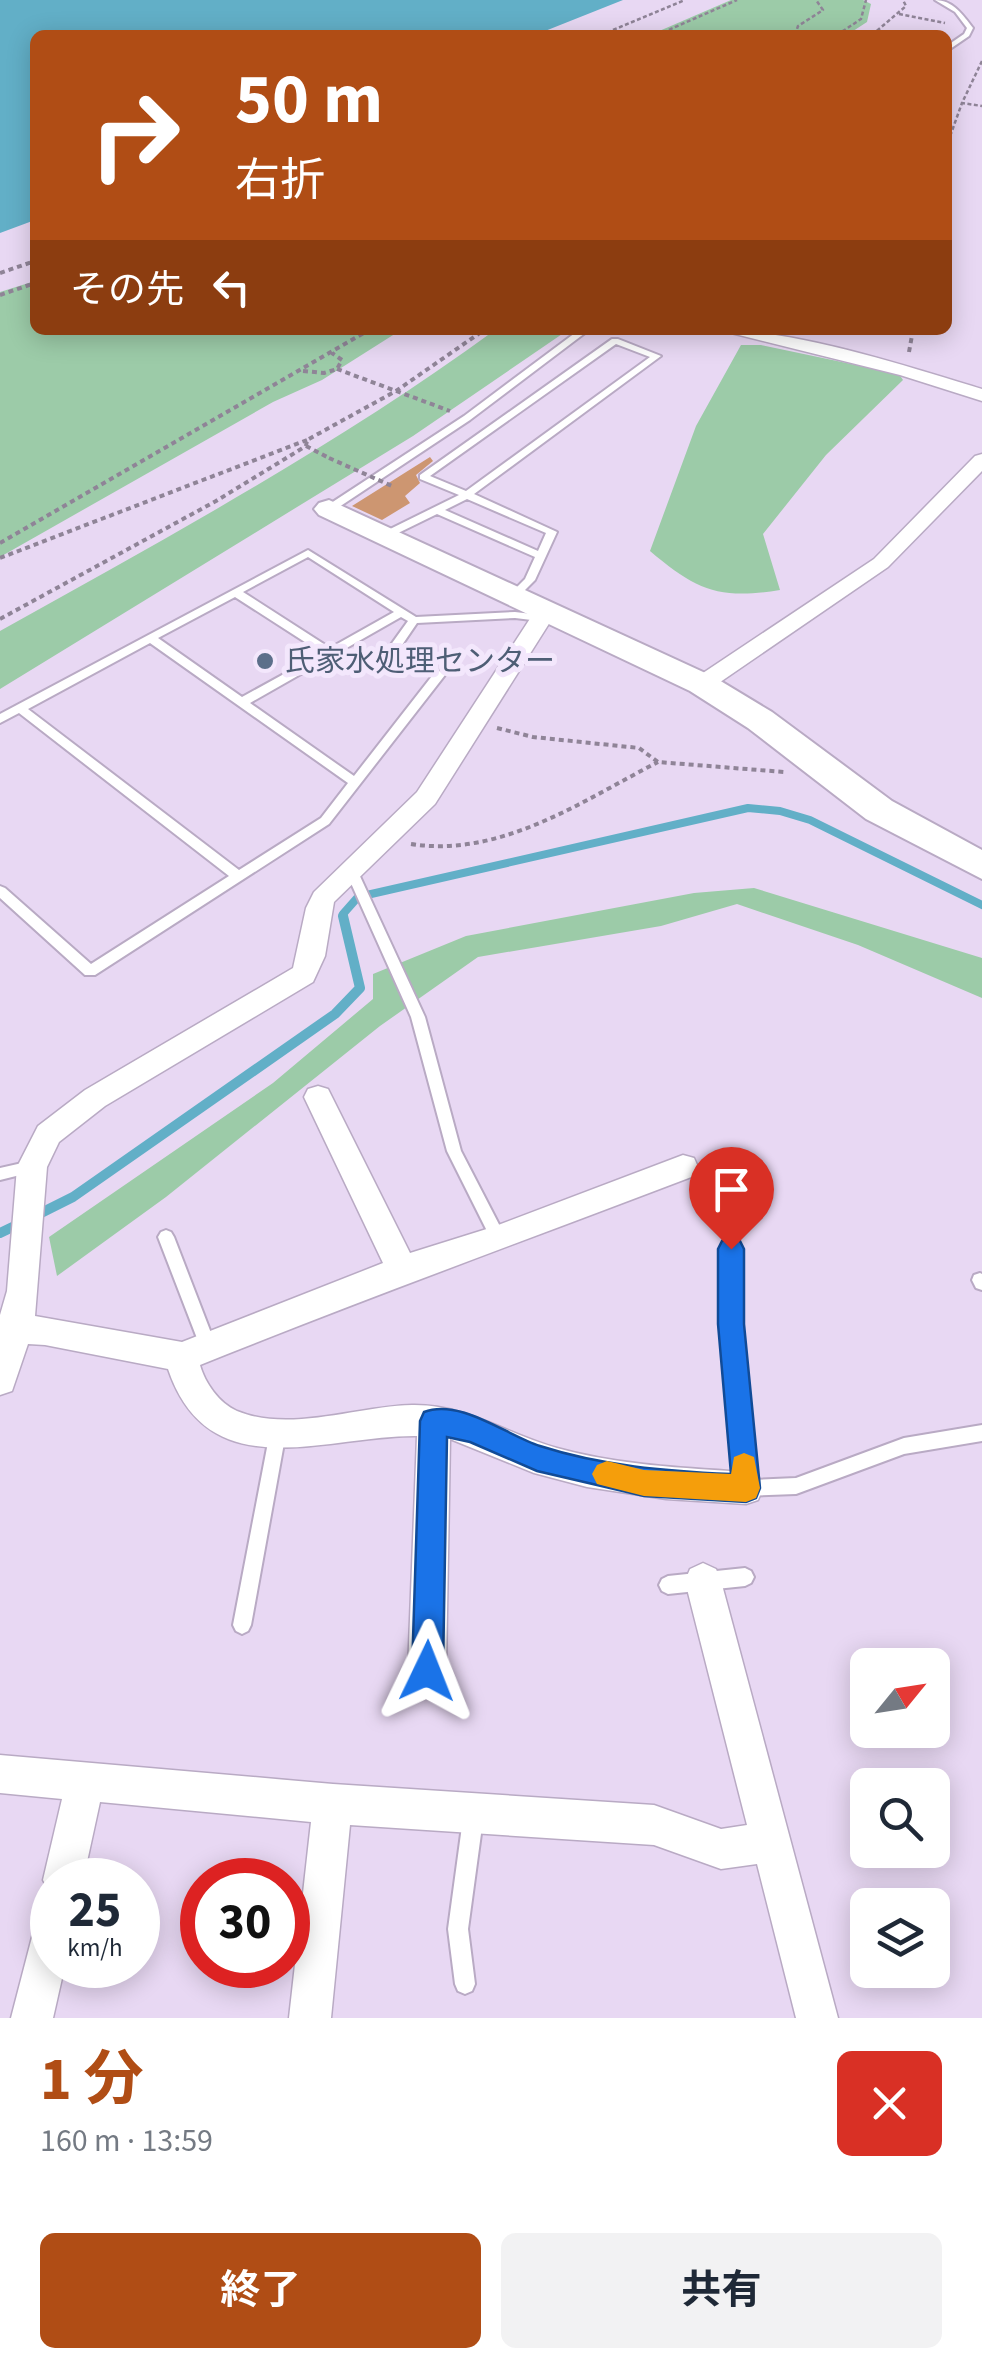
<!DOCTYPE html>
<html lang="ja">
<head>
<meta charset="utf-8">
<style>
	:root { --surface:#fff; --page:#f2f2f3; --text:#1f2937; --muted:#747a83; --accent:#b04d15 }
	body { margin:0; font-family:"Source Sans 3","Noto Sans JP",sans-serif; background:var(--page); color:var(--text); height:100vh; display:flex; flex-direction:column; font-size:38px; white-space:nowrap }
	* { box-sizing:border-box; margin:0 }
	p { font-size:32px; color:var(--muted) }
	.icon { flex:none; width:55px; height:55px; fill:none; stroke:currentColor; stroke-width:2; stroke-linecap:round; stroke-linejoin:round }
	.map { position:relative; height:2018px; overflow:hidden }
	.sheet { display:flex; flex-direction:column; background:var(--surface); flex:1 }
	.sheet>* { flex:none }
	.guide { position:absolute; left:30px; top:30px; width:922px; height:305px; border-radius:15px; box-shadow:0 5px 25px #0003; background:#b04d15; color:#fff; overflow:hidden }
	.needle { width:65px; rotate:60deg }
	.buttons { position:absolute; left:850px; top:1648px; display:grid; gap:20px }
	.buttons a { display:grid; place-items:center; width:100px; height:100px; border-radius:15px; background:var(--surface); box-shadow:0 5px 25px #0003; font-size:50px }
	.speed { position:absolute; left:30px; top:1858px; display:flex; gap:20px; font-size:50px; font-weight:700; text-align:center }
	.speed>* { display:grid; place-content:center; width:130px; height:130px; border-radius:50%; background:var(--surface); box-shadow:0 5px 25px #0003; line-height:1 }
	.speed small { font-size:25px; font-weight:400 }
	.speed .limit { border:15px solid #d22; background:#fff; color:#111 }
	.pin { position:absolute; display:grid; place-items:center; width:85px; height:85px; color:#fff; margin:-102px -42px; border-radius:50% 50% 50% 0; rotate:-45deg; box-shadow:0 0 10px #0007 }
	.pin .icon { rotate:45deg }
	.me { position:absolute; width:110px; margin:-55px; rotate:2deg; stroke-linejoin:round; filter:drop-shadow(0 0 8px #0008) }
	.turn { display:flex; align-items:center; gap:35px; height:210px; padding:0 40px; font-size:45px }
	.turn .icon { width:130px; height:130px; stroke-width:2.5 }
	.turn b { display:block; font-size:70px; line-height:85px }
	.then { display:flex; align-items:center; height:95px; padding:0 40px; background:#0003; gap:20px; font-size:38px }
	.round { display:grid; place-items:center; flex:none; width:105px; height:105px; border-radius:15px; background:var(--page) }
	.overview { display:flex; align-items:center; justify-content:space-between; height:170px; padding:0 40px }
	h1 { font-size:60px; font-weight:700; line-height:75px; color:var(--accent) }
	.primary-button { display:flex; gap:20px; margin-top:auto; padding:20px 40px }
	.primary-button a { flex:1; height:115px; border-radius:15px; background:var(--accent); color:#fff; font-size:40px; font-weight:700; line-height:115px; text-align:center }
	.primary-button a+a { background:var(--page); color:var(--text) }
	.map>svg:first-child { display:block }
</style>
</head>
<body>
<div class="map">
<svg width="982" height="2018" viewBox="0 0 982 2018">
	<rect width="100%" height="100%" fill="#e8d8f3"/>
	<path fill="#9ccba8" d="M731 0H863L871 4 867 22 847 35H650Z
		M35 281V330H401L322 380 273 402 0 557V292Z
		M495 330H568L413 436 0 689V631C169 537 339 444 495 330Z
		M741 345H761L899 374 903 380 826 455 763 534 780 590C719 600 696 590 650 551L696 426Z
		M754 888 982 958V998L858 945 737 904 661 926 478 957 380 1026 166 1197 57 1276 49 1237 273 1083 373 999V974L466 936 694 893Z"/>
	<path fill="#62afc7" d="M0 0H623L535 35H35V220L0 233Z"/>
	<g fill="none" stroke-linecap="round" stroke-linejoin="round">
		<path stroke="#62afc7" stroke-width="8" d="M344 918 343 914 358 897 748 808 780 811 810 820 982 905"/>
		<path stroke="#62afc7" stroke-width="10" d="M35 1216 73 1197 335 1014 360 988 343 916
			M0 1233 21 1223"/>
	</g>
	<path fill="#cd9671" d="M430 457 433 461 416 475 420 483 405 496 410 503 382 520 352 506Z"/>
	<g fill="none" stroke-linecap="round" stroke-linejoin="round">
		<g stroke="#b9aac4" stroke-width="4">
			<path id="lane" d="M935 0C953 0 963 15 973 28L969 36 950 49 948 50V45L964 34 967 28 955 12Z
				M579 330H589L470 420 333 511H325V507L464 416Z
				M612 339H618L661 356 474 494 557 532 535 580 517 598H509L508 596 525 579 535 557 437 514 390 537H382V533L459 495 420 479V475ZM616 344 650 357 466 491 430 476ZM467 499 546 533 538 551 445 510Z
				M308 550 416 617 515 612 540 615 545 618 540 621 515 618 417 623 402 645 445 675 329 824 95 975H85L0 898V886L5 888 91 964 229 876 19 713 0 723V714ZM308 557 394 612 330 648 243 592ZM235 597 322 653 242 697 158 638ZM401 617 408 621 390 646 432 676 354 776 250 703ZM150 643 348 783 321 818 239 870 28 709Z
				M352 868 358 872 425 1017 461 1151 506 1238 503 1243 498 1245 493 1243 447 1151 411 1017 346 872Z
				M31 1161 36 1163 38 1167 36 1171 0 1180V1168Z
				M731 1206 736 1207 739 1212V1324L754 1480 796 1478 904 1438 982 1425V1441L904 1454 796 1494 746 1496 740 1494 737 1488 723 1324V1212L726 1207Z
				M166 1230 171 1232 174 1237 216 1346 214 1351 208 1353 202 1351 200 1346 158 1237 161 1232Z
				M980 1273 982 1274V1290L976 1288 972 1280 974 1275Z
				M278 1424 284 1426 286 1432 251 1625 248 1631 242 1634 236 1631 233 1625 270 1432 272 1426Z
				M745 1568 751 1571 754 1577 751 1583 745 1586 668 1594 662 1591 659 1585 662 1579 668 1576Z
				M473 1809 480 1812 483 1819 468 1929 475 1984 472 1991 465 1994 458 1991 455 1984 448 1929 463 1819 466 1812Z"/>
		</g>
		<g stroke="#b9aac4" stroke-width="3">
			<path id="street" d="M719 330C797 330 906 366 982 389V401L900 375Z
				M982 454V471L888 567 710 689H694L691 684 694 679 874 559 975 456Z
				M546 604 557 611 435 804 334 902 325 956 313 982 105 1106 59 1142 47 1167 35 1316 182 1342 383 1263 304 1097 308 1089 318 1086 328 1089 410 1253 493 1227 683 1155 694 1158 698 1167 694 1176C529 1239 364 1299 200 1365 205 1383 219 1403 237 1411 290 1433 358 1406 412 1405 465 1404 507 1434 557 1448 618 1465 683 1468 746 1472L758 1476 763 1488 758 1500 746 1504 666 1499 587 1487 534 1473 450 1439 446 1671 440 1684 427 1690 414 1684 408 1671 417 1436C325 1435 209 1490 168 1369L45 1345 28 1344 12 1391 0 1395V1315L7 1291 17 1167 38 1126 85 1090 293 968 306 908 314 892 417 792 535 611Z
				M703 1563 716 1569 721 1581 838 2018H796L757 1864 721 1869 654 1845 350 1825 331 2018H289L311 1822 100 1802 83 1880H52V1896L43 1880 62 1799 0 1793V1755L333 1784 654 1805 721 1829 747 1825 685 1581 690 1569Z
				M52 1908V1965H65L53 2018H11L38 1914Z"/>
		</g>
		<g stroke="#b9aac4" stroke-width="4">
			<path id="secondary" d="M329 500 714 677 772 712 892 801 982 850V879L866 819 748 728 690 691 319 515 314 509 319 503Z"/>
		</g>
		<path stroke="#8f8497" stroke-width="2.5" stroke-dasharray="4 2.5" stroke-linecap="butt" d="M899 14 945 23
			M601 35 685 0
			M657 35 737 0
			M795 35 798 26 823 10 816 0
			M837 35 861 19 866 0
			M872 35 906 6 903 0
			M982 61 962 103 982 106
			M948 142 962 103"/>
		<path stroke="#8f8497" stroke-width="4" stroke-dasharray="5 4" stroke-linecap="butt" d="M0 273 35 261
			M0 295 35 283
			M909 352 913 330
			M337 369 450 411
			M303 371 324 373 337 369 342 360 332 353
			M306 446 329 458
			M0 543 369 330
			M0 558 307 440
			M0 619 216 501 306 446 307 440 396 391 484 330
			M497 728 533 737 639 748 658 762 784 772
			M411 844C501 858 582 801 658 762"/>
		<use href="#lane" fill="#fff" fill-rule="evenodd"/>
		<use href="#street" fill="#fff" fill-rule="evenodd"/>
		<use href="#secondary" fill="#fff" fill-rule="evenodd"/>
		<path stroke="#8f8497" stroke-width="4" stroke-dasharray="5 4" stroke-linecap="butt" d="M329 458 392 486"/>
	</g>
	<path fill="#1a73e8" stroke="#114b97" stroke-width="2.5" d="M731 1238 740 1241 744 1249V1324L760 1488 756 1498 746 1502 644 1496 537 1471 470 1442 447 1437 443 1671 438 1682 427 1687 416 1682 412 1671 420 1421 424 1412C460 1398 506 1435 540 1446 602 1466 666 1471 731 1474L718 1324V1249L722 1241Z"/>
	<path fill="#f59e0b" d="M744 1453 754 1457 760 1488 756 1498 746 1502 644 1496 597 1484 592 1474 597 1465 607 1461 644 1470 731 1474 734 1457Z"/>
	<circle fill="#5c6f8a" stroke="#f3e7fc" stroke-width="4" cx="265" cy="661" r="10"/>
	<g text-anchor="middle" stroke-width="10" stroke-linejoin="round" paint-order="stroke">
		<g font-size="30" fill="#4e5e75" stroke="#f3e7fc" text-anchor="start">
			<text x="285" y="671">氏家水処理センター</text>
		</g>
	</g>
</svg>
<div class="buttons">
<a><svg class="needle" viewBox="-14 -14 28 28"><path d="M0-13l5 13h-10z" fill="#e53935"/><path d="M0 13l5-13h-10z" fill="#747a83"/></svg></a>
<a><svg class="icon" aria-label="search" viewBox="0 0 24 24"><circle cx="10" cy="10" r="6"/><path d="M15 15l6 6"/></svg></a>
<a><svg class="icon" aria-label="layers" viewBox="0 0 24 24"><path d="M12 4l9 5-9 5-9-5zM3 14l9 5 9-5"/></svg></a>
</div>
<div class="speed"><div>25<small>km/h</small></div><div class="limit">30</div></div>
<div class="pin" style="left:731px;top:1249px;background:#d93025"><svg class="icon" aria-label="arrive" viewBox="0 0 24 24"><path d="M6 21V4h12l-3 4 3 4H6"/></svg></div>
<svg class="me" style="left:427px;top:1671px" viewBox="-20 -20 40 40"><path d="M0-17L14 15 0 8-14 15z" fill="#1a73e8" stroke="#fff" stroke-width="4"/></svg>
<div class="guide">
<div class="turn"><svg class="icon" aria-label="right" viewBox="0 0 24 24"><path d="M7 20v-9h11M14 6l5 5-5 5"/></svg><div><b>50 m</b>右折</div></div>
<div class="then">その先<svg class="icon" aria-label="left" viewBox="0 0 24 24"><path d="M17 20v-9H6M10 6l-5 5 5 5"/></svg></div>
</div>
</div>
<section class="sheet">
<div class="overview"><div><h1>1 分</h1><p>160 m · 13:59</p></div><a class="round" style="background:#d93025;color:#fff"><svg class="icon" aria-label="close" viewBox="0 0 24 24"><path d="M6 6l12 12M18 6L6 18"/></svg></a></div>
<div class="primary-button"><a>終了</a><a>共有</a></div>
</section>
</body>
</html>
